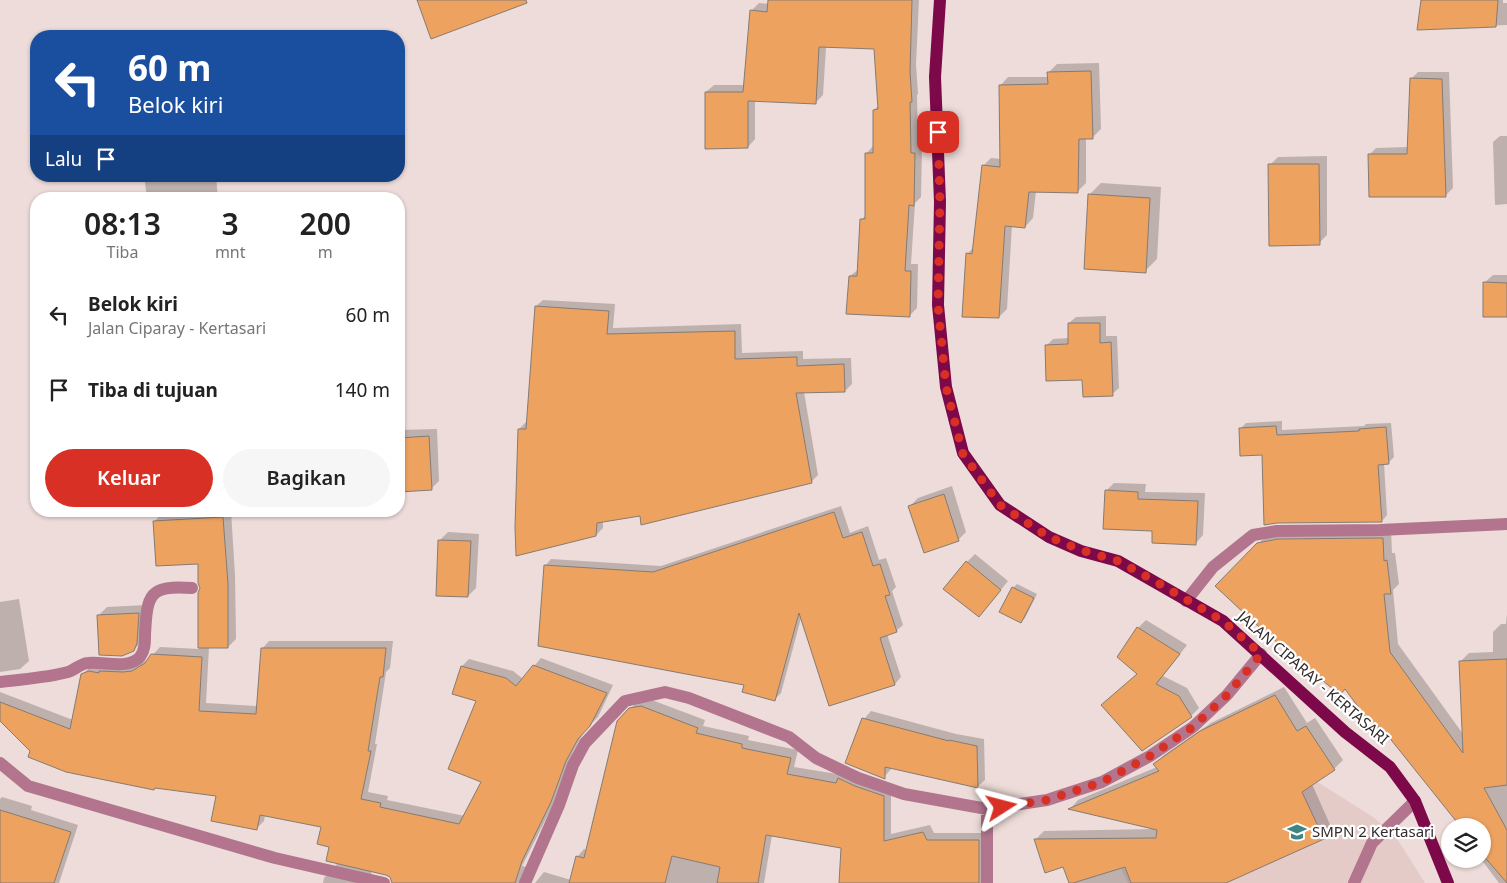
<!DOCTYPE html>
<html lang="id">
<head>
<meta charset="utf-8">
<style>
	:root { --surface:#fff; --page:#f6f6f6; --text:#222; --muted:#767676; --accent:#d93025 }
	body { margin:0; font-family:"Noto Sans",sans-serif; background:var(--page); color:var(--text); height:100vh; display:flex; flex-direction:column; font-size:19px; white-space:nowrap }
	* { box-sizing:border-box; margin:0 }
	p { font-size:16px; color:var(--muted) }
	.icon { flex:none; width:28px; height:28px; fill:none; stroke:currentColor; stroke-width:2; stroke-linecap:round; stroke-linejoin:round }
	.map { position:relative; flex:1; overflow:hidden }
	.panel { position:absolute; left:30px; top:192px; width:375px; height:325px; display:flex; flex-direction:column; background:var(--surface); border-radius:20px; box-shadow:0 1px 4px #0004 }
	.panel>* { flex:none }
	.hud { position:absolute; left:30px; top:30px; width:375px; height:152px; border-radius:20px; box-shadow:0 1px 4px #0004; background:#1a4fa0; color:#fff; overflow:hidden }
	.tools { position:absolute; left:1441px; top:818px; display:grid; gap:10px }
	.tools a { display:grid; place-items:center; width:50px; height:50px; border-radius:50%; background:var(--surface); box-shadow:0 1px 4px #0004; font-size:25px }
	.pin { position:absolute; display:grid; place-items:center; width:42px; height:42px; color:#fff; margin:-21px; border-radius:10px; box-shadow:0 2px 8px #0006 }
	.me { position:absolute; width:55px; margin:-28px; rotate:81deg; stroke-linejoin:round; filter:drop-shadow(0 0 4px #0008) }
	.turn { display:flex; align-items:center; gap:18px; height:105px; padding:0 15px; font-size:22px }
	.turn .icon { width:65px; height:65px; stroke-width:2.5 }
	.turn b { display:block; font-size:35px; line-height:42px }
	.then { display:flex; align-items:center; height:48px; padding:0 15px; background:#0003; gap:10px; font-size:19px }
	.eta { display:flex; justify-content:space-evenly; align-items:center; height:85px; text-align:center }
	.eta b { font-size:30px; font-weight:600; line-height:35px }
	.primary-button { display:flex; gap:10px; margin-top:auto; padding:10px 15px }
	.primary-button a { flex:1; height:58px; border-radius:30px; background:var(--accent); color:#fff; font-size:20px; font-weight:600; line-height:58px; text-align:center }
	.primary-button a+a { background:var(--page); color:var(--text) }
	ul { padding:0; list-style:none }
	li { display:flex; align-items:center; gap:15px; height:75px; padding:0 15px }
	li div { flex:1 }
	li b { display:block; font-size:19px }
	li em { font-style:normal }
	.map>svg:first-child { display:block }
</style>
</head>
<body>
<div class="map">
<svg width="1507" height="883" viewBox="0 0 1507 883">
	<rect width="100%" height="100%" fill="#eddcd9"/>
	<path fill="#e4cbc8" d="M1316 781 1373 817 1385 827 1396 837 1425 883H1128L1121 868Z"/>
	<path fill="#0003" d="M770 0H829L823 95 815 103 755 100V139L748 147 706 92 714 85H745L751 11 759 3 769 4Z
		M868 0H919L916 64 918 94 917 95 918 146H922L921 197 915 203 911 264H918L917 308 910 315 850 276 859 269 861 220 866 215V154L873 146 874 110 879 105 875 48Z
		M1422 0H1503V3H1507V25L1418 28Z
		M1099 63 1101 129 1093 137 1086 138V183L1078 191H1036L1033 218 1025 227 1012 225 1007 309 999 317 967 254 974 247 983 166 991 158 1001 159 1000 86 1008 77H1049L1048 73 1057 64Z
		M1418 72H1449L1453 188 1445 196 1369 155 1376 148 1408 147 1411 79Z
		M1500 136H1507V204L1495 205 1493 142Z
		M1327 156V235L1319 243 1270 165 1278 157Z
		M151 176H216L218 199H147L145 182Z
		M1101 183 1161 187 1157 259 1145 271 1089 195Z
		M1493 275H1507V316L1484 283Z
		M543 300 615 304 613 328 741 324 742 353 803 351V359L851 358 852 384 845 391 804 392 818 475 811 482 603 521V528L596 535 519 429 526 422 528 423 536 306Z
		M1106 316V336H1117L1119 388 1112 394 1083 378 1046 346 1053 339 1069 338V323L1076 317Z
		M1282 421V430L1364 426 1366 424 1391 423 1394 457 1388 463H1384L1387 515 1382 521 1264 454 1241 428 1246 423Z
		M437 429 439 481 431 489 399 490V430Z
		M1114 483 1146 484 1145 492 1205 493 1203 535 1195 544 1153 530 1106 491Z
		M952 486 966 532 958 540 910 506 918 498Z
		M841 506 850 533 868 526 879 560 886 558 896 587 892 591 903 625 896 631 887 634 901 677 895 684 801 618 781 693 775 699 746 684 545 566 551 559 661 566Z
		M199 511H231L235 575 236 639 228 647H209L206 703 257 706 262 649 269 641H393L390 668 386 672 375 744H377L368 792 388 796 387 800 465 816 482 782 478 700 462 666 469 659 513 671 523 679 541 658 613 685 598 717 585 730 573 752 555 801 522 866 526 867 529 883H468L372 871 369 883H323L324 878 338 863 323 826 265 815 264 821 256 829 218 795 0 719V692L73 720 82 675 90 667 140 664 149 659 160 647 199 649V594L201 588 199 562 154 522 162 513Z
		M1391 530 1392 553H1395L1399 584 1393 590 1398 644 1463 734 1461 661 1469 653 1493 652V632L1501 624H1506L1507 614V883H1499L1481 859 1482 826H1462L1380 725 1346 688 1217 586 1267 535Z
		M448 532 479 534 476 588 468 596 440 540Z
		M975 554 1008 581 987 607 967 562Z
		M1017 584 1037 594 1025 618 1021 622 1013 588Z
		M19 599 29 661 20 669 0 672V602Z
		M146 605 142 642 133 650 99 615 107 607Z
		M1146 620 1187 645 1163 676 1187 688 1199 708 1191 716 1102 705 1138 674V628Z
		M1284 687 1307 723 1315 718 1343 760 1334 769 1312 784 1332 829 1323 838 1223 883H1070L1064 865 1035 840 1044 831 1155 829 1070 809 1078 800 1157 767 1155 764 1164 755 1211 723Z
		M649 699 705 720 703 726 749 736 748 740 798 750 794 767 843 775 891 788V834L930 825 934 833H986V883H841L842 847 772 835 764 883H535L544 872 571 880 577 857 584 849 587 850 618 722 638 701Z
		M871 711 956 734 984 739 985 780 977 787 892 768 884 777 864 719Z
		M2 797 32 806 31 810 78 825 59 883H0V799Z"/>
	<path fill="#eda260" stroke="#867b72" d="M417 0H526L527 3 431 39Z
		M768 0H912L910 72 912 102H910L911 153H915L914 206 909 205 905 271H911L910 317 846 314 849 276H857L860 219H865V153H873V110L878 109 874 49 819 47 816 104 748 101V148L705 149V92H743L750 10 767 12Z
		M1421 0H1498L1496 27 1417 30Z
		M1091 71 1093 139H1079L1078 193 1029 192 1025 228 1005 226 999 318 962 317 966 253 972 254 982 165 1000 167 999 85 1048 84 1047 72Z
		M1410 78 1442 79 1446 197H1369L1368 154H1407Z
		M1268 164H1319L1320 245 1269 246Z
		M1088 194 1150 198 1146 273 1084 269Z
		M1483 282 1507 283V317H1483Z
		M535 306 609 311 607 334 735 331V359L797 357V366L844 364 845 392 796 393 812 483 641 525 640 516 597 523 596 536 516 556 515 527 518 429H526Z
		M1068 323H1100V343L1111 342 1113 396 1083 397 1082 380 1046 381 1045 345 1068 344Z
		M1276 426 1277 435 1359 431V429L1386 427 1389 464 1378 465 1382 522 1277 523 1264 525 1262 455 1240 456 1239 428Z
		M429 436 432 490 399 492V438Z
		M1105 490 1138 492V499L1198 501 1196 545 1152 543V531L1103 529Z
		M944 494 959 541 924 553 908 506Z
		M834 512 843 538 862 532 873 566 880 564 890 595 885 596 897 632 880 638 895 685 829 706 799 613 775 701 742 692 744 685 538 646 544 565 653 572Z
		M223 517 228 584V648H198V593L200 588 198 583V564L156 566 153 521Z
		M1383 538 1384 561 1387 560 1391 594H1384L1390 652 1463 753 1459 661 1507 659V785L1484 788 1507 830V883L1482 854V826H1460L1380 726 1375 730 1345 689 1340 695 1260 628 1215 586 1257 543 1278 539Z
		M438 540 471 541 468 597 436 596Z
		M966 561 1001 590 979 617 943 589Z
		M1012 587 1034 598 1021 623 999 612Z
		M139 613 137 643 134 651 122 656 99 655 97 615Z
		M1137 627 1180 654 1156 684 1179 696 1192 717 1142 751 1101 705 1137 674 1117 657Z
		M261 648H386L383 677H380L368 751H371L361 799 381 803 380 807 459 824 481 782 448 769 476 701 452 694 461 666 506 678 516 686 533 665 607 693 590 726 578 739 566 761 551 802 522 861 515 883H392L390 877 386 875 326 861 329 847 317 844 321 827 260 815 257 830 211 821 216 796 155 788 154 790 66 772 28 757 30 751 0 721V702L70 729 81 674 89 671 99 673V671L123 672 132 671 145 663 151 654 202 657 199 711 256 714Z
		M1275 695 1297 731 1306 726 1335 770 1302 792 1324 839 1226 883H1131L1125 867 1073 883H1069L1063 867 1045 873 1034 839 1156 838 1157 830 1068 809 1159 771 1153 764 1200 731Z
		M641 706 698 728 696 733 742 744V748L791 758 787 774 836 783 838 778 855 786 884 796V841L923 832 927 840H979V883H839L841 848 766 835 758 883H717L720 867 672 856 665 883H569L576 856 584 858 617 721 629 708Z
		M862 718 949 741V740L977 746 978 788 885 767V779L845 763Z
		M0 810 71 832 54 883H0Z"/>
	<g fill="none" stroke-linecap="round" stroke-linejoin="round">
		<path stroke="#b2758d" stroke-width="12" d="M1186 601 1213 567 1253 535 1277 531 1380 530 1507 524
			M0 682C22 679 46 678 68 672 75 670 81 663 88 663 104 661 128 670 140 657 145 650 145 643 145 635 147 594 149 585 192 588
			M0 763 28 786 275 858 384 883
			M525 883 559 805 573 765 585 743 625 701 665 692 689 698 789 737 816 758 858 778 904 794 987 809 1047 800 1102 782 1150 756 1193 727 1227 695 1261 654
			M987 883V809
			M1354 883 1372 843 1415 801"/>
		<path stroke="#7d084a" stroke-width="12" d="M940 0 935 77 940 202 938 305 946 387 963 453 1000 505 1049 537 1081 551 1118 561 1223 621 1345 732 1390 767 1415 801 1448 883"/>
	</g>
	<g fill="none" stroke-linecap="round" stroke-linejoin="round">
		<path stroke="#d93025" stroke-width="9" stroke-dasharray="0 16.2" d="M938 132 940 202 938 305 946 387 963 454 1000 505 1049 537 1081 550 1118 561 1153 580 1223 621 1261 654 1227 695 1193 727 1150 756 1102 782 1047 800 1002 807"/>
	</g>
	<defs>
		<g id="school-bare" transform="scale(1.5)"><path d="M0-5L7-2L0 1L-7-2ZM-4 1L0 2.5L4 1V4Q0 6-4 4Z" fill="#3e8684" stroke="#fff" stroke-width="2.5" paint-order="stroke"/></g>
	</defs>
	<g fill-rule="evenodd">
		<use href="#school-bare" x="1297" y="832"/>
	</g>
	<g text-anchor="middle" stroke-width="4.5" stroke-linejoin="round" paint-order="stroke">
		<g font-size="15" fill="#332c2c" stroke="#fff">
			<text transform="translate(1313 678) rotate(41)" y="5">JALAN CIPARAY - KERTASARI</text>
		</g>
		<g font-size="15" fill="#332c2c" stroke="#fff" text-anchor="start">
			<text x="1312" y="837">SMPN 2 Kertasari</text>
		</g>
	</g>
</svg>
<div class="tools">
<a><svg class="icon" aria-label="layers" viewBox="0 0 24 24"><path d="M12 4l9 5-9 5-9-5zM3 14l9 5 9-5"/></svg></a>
</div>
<div class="pin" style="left:938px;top:132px;background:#d93025"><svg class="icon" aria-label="arrive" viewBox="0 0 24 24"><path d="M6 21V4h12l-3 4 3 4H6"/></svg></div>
<svg class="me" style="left:1002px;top:807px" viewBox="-20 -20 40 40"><path d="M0-17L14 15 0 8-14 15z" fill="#d93025" stroke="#fff" stroke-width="4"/></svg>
<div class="hud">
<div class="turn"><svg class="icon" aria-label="left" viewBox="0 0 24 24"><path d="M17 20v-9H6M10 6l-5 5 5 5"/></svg><div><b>60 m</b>Belok kiri</div></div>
<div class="then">Lalu<svg class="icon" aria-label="arrive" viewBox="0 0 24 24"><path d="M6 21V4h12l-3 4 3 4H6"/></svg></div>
</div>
<section class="panel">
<div class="eta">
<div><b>08:13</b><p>Tiba</p></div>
<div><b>3</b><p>mnt</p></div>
<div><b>200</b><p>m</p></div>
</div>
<ul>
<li><svg class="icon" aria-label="left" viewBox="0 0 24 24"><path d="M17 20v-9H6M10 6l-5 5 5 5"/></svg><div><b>Belok kiri</b><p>Jalan Ciparay - Kertasari</p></div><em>60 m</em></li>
<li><svg class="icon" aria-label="arrive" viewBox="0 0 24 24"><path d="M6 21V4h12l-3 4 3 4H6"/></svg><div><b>Tiba di tujuan</b></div><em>140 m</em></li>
</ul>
<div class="primary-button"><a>Keluar</a><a>Bagikan</a></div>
</section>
</div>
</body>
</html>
